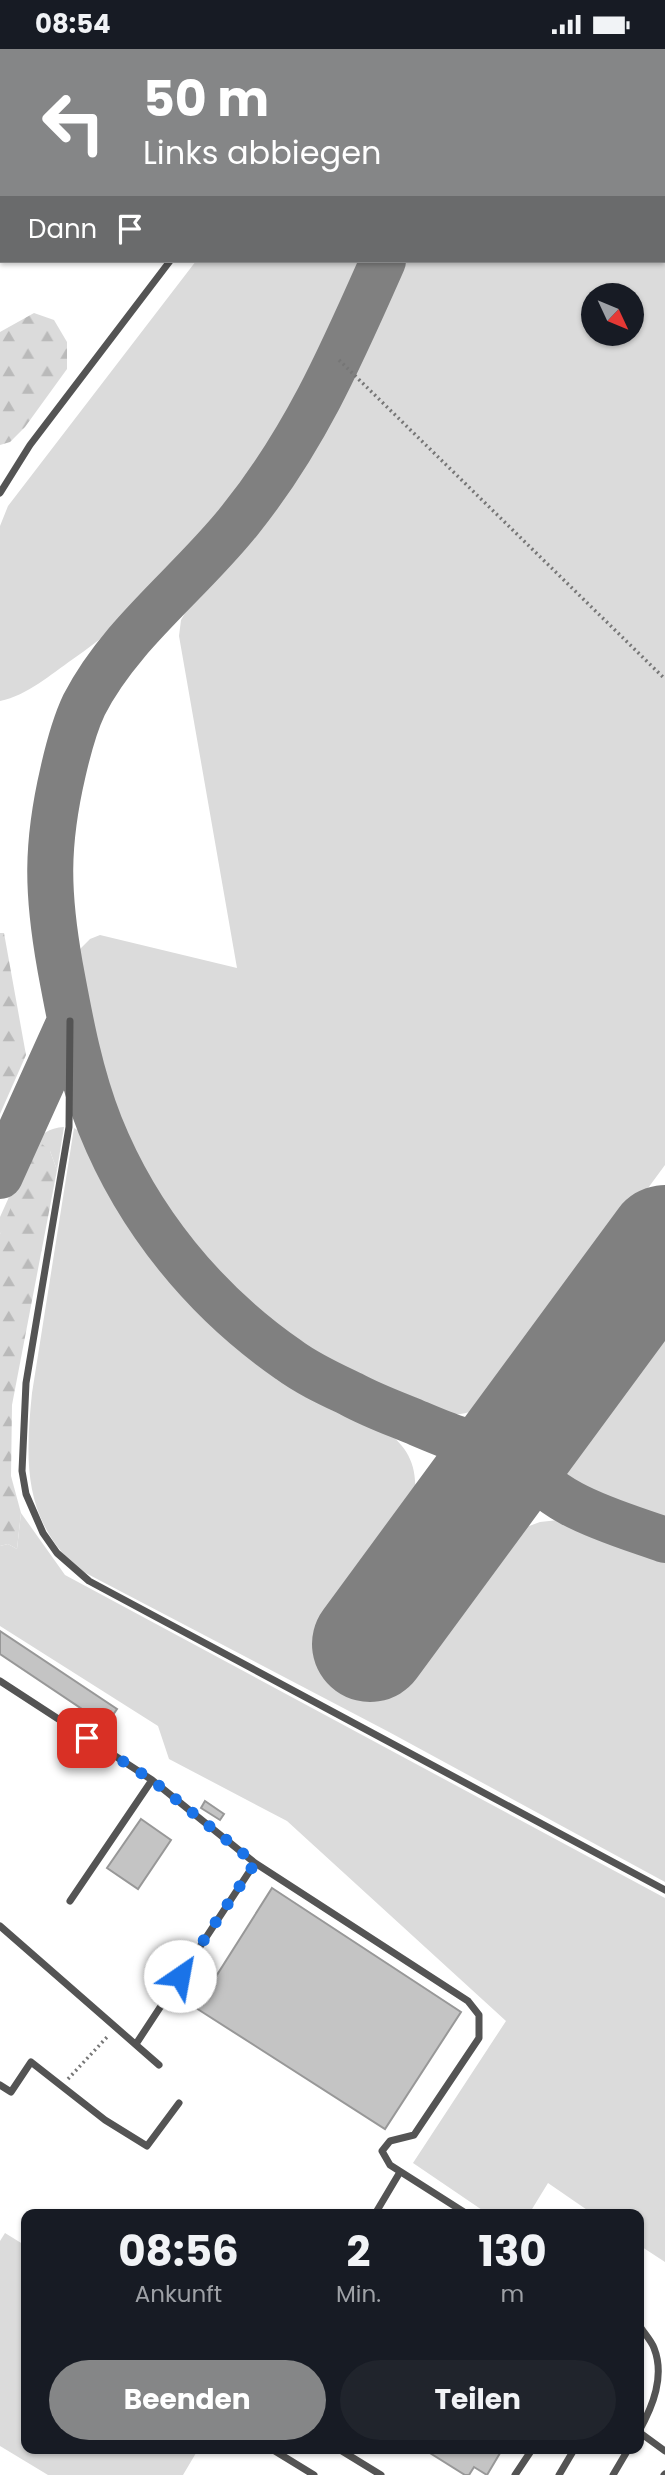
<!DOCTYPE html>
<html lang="de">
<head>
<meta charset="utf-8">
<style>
	:root { --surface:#171b24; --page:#20242c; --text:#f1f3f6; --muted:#9ea1a6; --accent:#858687 }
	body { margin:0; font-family:Poppins,sans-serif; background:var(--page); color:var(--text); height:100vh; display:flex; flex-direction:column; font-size:26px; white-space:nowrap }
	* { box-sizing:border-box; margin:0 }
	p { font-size:23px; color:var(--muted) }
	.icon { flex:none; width:38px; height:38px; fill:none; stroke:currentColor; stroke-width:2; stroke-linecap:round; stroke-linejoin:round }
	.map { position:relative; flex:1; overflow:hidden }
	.drawer { position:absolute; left:21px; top:2160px; width:623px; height:245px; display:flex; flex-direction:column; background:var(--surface); border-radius:14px; box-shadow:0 2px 5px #0004 }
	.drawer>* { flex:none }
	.guide { position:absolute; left:0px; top:0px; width:665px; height:214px; box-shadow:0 2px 5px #0004; background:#858687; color:#fff; overflow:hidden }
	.needle { width:46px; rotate:134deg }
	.buttons { position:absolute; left:581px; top:234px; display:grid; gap:14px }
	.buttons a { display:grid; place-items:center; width:63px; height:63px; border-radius:50%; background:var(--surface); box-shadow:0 2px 5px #0004; font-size:35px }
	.pin { position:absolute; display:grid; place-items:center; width:60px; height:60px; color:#fff; margin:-30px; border-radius:14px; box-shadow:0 4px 10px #0006 }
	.me { position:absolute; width:77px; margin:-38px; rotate:33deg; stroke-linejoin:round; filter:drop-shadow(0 0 5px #0008) }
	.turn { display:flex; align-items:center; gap:24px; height:147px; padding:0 28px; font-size:32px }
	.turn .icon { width:91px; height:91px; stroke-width:2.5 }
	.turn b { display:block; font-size:49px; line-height:60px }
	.then { display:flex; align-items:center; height:66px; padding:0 28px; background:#0003; gap:14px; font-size:26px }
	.eta { display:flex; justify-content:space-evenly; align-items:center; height:119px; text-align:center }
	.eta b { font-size:42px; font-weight:700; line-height:49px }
	.primary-button { display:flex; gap:14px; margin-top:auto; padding:14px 28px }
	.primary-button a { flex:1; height:80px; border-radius:42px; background:var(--accent); color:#fff; font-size:28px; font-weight:700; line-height:80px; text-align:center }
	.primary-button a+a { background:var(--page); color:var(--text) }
	.status { display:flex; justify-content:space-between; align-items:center; height:49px; padding:0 35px; background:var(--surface); direction:ltr }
	.status svg { height:19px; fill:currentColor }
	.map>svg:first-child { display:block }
</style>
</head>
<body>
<div class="status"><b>08:54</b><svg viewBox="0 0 49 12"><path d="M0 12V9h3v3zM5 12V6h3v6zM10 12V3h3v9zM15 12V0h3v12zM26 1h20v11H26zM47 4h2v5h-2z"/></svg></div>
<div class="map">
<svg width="665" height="2426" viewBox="0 0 665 2426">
	<defs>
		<pattern id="forest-firs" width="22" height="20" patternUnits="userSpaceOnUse" patternTransform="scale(1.75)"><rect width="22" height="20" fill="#dbdbdb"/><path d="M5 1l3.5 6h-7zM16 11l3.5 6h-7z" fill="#bababa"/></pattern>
	</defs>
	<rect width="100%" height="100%" fill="#fff"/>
	<path fill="#dbdbdb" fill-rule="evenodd" d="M299 0H456L299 2Z
		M495 0H665V1116L489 1355C446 1379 415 1357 375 1339 282 1299 210 1236 158 1151 149 1136 138 1121 131 1105 105 1046 91 985 78 922V902L90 890 100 886 237 919 179 587 181 571 188 559 263 471 292 428 345 339 401 212H663V2H494ZM593 247H632V285H593Z
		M196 212H363C340 264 317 315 290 365 239 458 160 550 73 610 50 626 28 646 0 652V477L8 457Z
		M64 1078 57 1121 50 1102 0 1185V1168L32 1097C40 1085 49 1079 64 1078Z
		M74 1079C95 1090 102 1116 112 1136 146 1198 192 1249 245 1295 268 1314 294 1333 320 1347 368 1373 428 1386 413 1457L328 1575 403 1629 495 1503 521 1480 540 1473 558 1471 576 1474 665 1508V1833L389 1683 78 1520C23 1470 25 1413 32 1344Z
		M665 1272V1474L582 1444C572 1435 566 1425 563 1412Z
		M21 1464 65 1526 665 1849V2213L639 2196V2165H593L548 2134 529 2165H488L413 2114 506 1972 287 1772 169 1710 158 1677 0 1577V1497L8 1495 17 1500Z
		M5 2184 26 2197V2399H199L183 2426H48L0 2397V2192Z"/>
	<path fill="url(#forest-firs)" d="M34 264 54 271 67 293V320L25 378 10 393 0 396V283Z
		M0 884H4L26 1006 0 1065Z
		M42 1095 50 1102 57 1121 12 1356 11 1427 21 1464 17 1500 8 1495 0 1497V1185L35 1099Z"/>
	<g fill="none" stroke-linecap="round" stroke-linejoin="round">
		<path stroke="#808080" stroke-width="46" d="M474 2 475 0
			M383 212C341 307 305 390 240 471 190 534 120 585 84 656 74 677 68 701 63 723 46 796 47 844 60 917 70 971 80 1026 100 1076 138 1171 205 1253 289 1311 308 1325 330 1335 351 1345 371 1356 393 1364 415 1373 469 1396 496 1409 542 1362
			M0 1127 70 972
			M542 1362C536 1376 526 1391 528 1407 533 1453 628 1477 665 1491"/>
		<path stroke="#808080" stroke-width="116" d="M370 1595 665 1194"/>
	</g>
	<path fill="#c4c4c4" stroke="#989898" stroke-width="2" d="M0 0 20 1 2 2 0 92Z
		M103 0H160L158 2Z
		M0 1582 117 1660 106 1676 0 1605Z
		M205 1752 224 1765 220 1771 201 1759Z
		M141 1770 171 1791 138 1840 107 1819Z
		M272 1839 461 1963 385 2080 196 1959Z
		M422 2399H503L487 2426 474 2418 469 2426H465Z"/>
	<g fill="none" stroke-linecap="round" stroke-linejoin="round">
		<path stroke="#767676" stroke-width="3.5" stroke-dasharray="2 3.5" stroke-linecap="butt" d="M339 311 665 630
			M68 2030 108 1987"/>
		<path stroke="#545454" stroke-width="7" d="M36 0 37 2
			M96 0V2
			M247 0V2
			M185 2 187 0
			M282 2V0
			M0 117 2 114
			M0 444 30 396 170 212
			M70 972 69 1078 26 1334 22 1422 26 1445 43 1484 57 1504 89 1532 665 1841
			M0 1632 152 1731 255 1814 468 1952 479 1966V1989L414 2086 390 2092 382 2102 390 2116 467 2165
			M70 1852 152 1731
			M0 1877 159 2016
			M136 1995 255 1814
			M0 2036 11 2043 31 2013 105 2071 147 2097 179 2054
			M375 2165 400 2123
			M639 2276C643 2283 651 2291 654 2299 665 2327 653 2357 639 2382
			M639 2383 665 2402
			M270 2399 314 2426
			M337 2399 381 2426
			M515 2426 533 2399
			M559 2426 575 2399
			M613 2426 629 2399
			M664 2426 665 2425"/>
	</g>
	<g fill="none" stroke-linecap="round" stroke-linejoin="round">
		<path stroke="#1a73e8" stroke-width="12" stroke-dasharray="0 21.6" d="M87 1689 152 1731 255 1814 180 1927"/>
	</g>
</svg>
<div class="buttons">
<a><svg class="needle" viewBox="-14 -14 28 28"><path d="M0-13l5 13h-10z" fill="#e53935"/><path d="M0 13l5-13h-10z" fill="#9ea1a6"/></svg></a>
</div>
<div class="pin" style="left:87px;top:1689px;background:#d93025"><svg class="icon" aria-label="arrive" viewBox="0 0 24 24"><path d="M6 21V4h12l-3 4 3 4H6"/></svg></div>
<svg class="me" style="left:180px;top:1927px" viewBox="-20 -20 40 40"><circle r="19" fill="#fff"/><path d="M0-13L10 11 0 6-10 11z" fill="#1a73e8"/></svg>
<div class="guide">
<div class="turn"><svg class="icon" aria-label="left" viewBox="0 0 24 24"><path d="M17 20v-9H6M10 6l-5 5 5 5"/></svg><div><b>50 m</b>Links abbiegen</div></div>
<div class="then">Dann<svg class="icon" aria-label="arrive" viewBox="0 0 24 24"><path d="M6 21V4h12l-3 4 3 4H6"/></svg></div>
</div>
<section class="drawer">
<div class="eta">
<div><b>08:56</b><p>Ankunft</p></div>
<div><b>2</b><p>Min.</p></div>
<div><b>130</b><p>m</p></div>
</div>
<div class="primary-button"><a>Beenden</a><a>Teilen</a></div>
</section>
</div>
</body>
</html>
